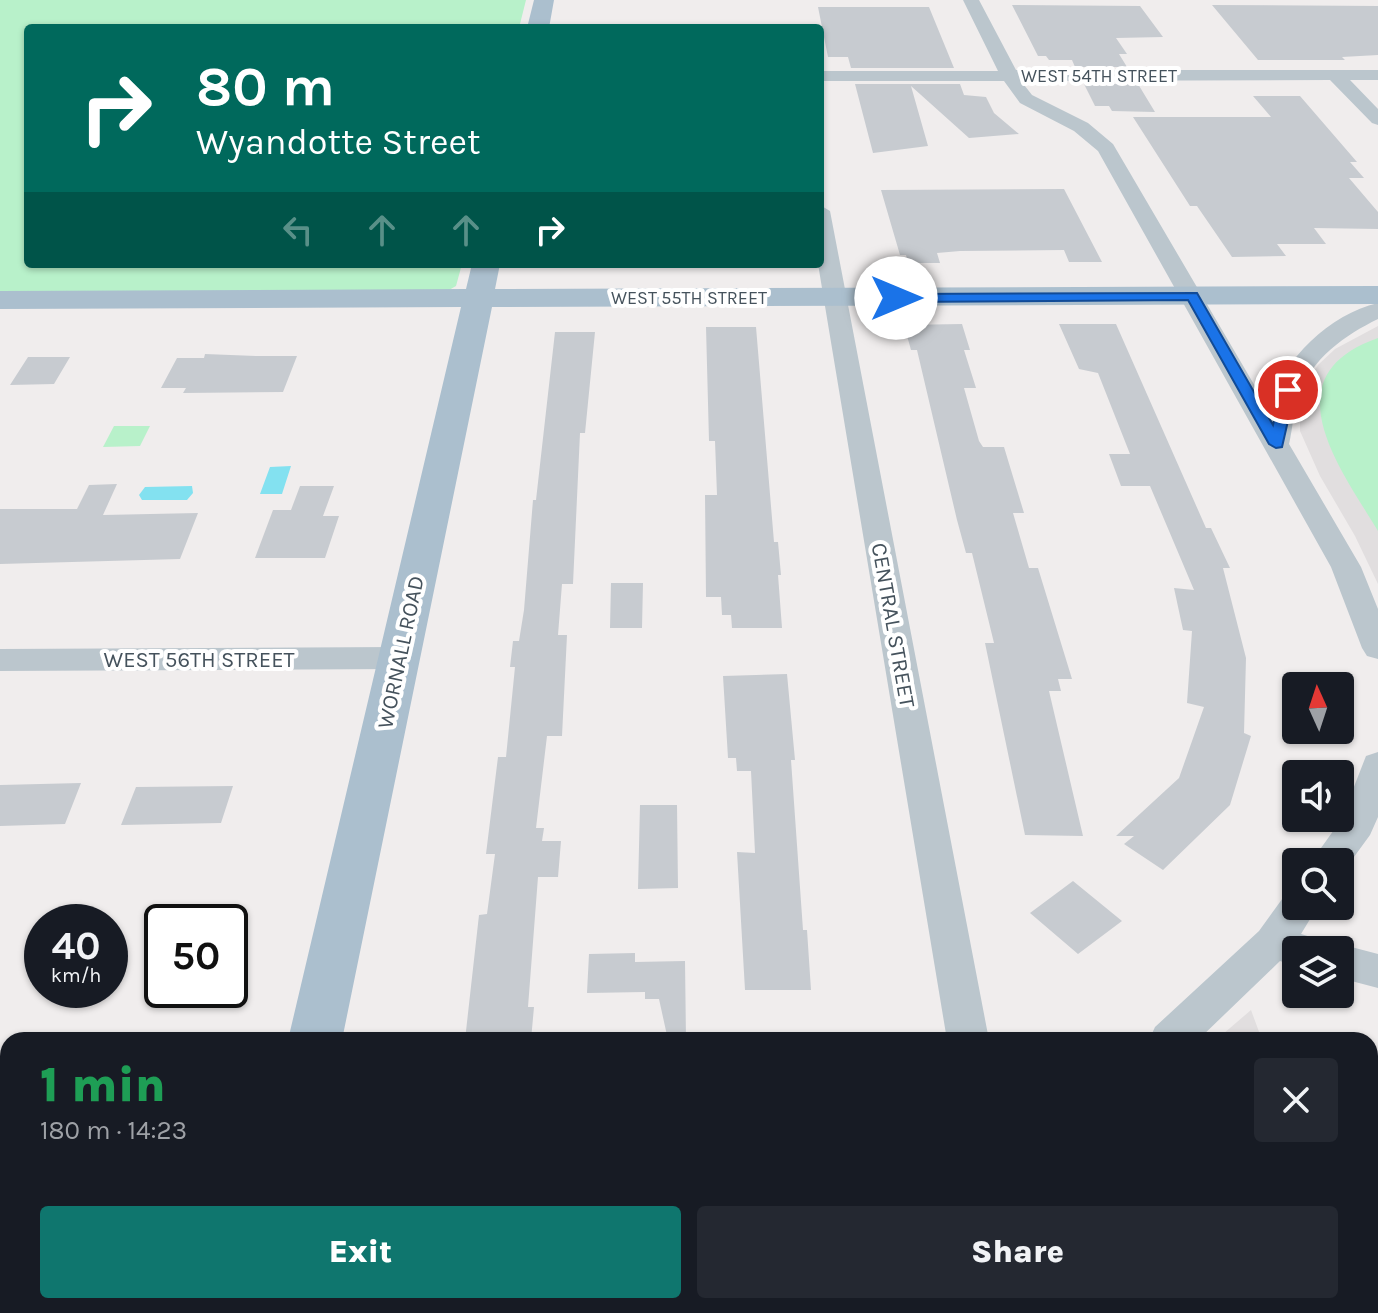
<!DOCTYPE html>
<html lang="en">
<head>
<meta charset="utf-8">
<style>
	:root { --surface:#171b24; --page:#242831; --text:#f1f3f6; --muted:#9ea1a6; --accent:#0f766e }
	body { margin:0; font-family:Karla,sans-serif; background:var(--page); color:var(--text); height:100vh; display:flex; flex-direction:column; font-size:30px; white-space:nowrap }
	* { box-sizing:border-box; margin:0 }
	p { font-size:26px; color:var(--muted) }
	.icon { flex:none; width:44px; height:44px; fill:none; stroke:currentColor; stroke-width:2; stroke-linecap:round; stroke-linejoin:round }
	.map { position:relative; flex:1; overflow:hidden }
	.side { position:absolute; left:0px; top:1032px; width:1378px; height:282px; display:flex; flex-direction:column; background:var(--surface); border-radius:24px 24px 0 0; box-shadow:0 2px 6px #0004 }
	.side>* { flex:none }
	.banner { position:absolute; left:24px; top:24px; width:800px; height:244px; border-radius:8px; box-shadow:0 2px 6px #0004; background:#00695c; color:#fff; overflow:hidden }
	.needle { width:52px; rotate:357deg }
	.controls { position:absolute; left:1282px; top:672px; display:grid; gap:16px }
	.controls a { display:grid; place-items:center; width:72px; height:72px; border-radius:8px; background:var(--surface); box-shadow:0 2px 6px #0004; font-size:40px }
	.speed { position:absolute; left:24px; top:904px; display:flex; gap:16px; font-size:40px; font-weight:700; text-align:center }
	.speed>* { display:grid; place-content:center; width:104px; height:104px; border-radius:50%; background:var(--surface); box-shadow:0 2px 6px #0004; line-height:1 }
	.speed small { font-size:20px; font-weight:400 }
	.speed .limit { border:4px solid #111; border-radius:12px; background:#fff; color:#111 }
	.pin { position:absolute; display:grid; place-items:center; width:68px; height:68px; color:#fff; margin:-34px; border:4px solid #fff; border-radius:50%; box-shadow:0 2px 8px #0007 }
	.me { position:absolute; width:88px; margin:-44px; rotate:90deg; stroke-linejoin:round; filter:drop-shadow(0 0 6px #0008) }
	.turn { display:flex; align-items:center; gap:28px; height:168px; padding:0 40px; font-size:36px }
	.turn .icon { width:104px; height:104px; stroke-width:2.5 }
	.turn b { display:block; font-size:56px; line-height:68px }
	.lanes { display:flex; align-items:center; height:76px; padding:0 40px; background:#0003; justify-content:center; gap:40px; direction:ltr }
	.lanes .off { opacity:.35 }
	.round { display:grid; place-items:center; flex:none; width:84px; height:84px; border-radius:8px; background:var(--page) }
	.summary { display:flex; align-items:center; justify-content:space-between; height:136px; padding:0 40px }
	h1 { font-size:48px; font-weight:800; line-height:60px; color:#1e9e55 }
	.button { display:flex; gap:16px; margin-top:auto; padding:16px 40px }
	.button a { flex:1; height:92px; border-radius:8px; background:var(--accent); color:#fff; font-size:32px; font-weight:800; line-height:92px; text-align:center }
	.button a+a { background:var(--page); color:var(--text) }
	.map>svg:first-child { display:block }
</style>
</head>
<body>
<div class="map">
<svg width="1378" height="1313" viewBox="0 0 1378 1313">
	<rect width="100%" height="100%" fill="#f0eded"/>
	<path fill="#e1dedf" d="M1378 326V584L1355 536 1320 476 1300 431V399L1307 382 1318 365 1335 349Z
		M1251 1010 1262 1040H1215H1216Z
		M810 1306H1355L1357 1313H795Z"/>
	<path fill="#b8f1ca" d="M0 0H526L519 28H28V264H462L456 286 449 290 0 294Z
		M1378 338V531C1340 468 1269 376 1378 338Z
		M114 426H150L140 446 103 447Z"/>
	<path fill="#83e1f0" d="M291 466 282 494H260L270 467Z
		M192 486 193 493 187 500H142L139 495 145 487Z"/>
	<path fill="#c7cbd0" d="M1012 5 1140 6 1163 37 1116 38 1127 54H1119L1127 67H1075L1072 60H1049L1046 56H1038Z
		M1212 5 1378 6V55L1342 57 1345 60H1258Z
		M818 7H929L954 68H851L848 57H828Z
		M855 84H960L964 95 986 97 994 113 1019 134 969 138 911 86 928 146 873 153Z
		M1084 84H1138L1155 112 1112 111 1109 106H1095Z
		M1253 96H1300L1357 162H1350L1364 178H1349L1378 212V229L1314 228 1326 244H1277L1286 256 1232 257 1197 206H1190L1133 117H1271Z
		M1064 189 1102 262H1069L1064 250 960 251 937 253 940 263H908L906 255H900L881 190Z
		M962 324 970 350H964L976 388H964L979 441 983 447H1004L1024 513H1013L1029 568H1038L1072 679H1058L1061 691H1049L1083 836 1025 835 985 643H994L972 553H966L957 520 917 350H911L904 325Z
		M1059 324H1116L1206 528H1211L1230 568H1223L1246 658 1244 733 1251 736 1230 805 1163 870 1124 844 1134 836H1116L1179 778 1204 707 1187 703 1192 631 1183 630 1174 588 1194 590 1150 486H1121L1109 454H1130L1098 373 1079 369Z
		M706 327H756L774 542H778L781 575H778L782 628H732L731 615H722L721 597H706L705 495H717L715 441H709Z
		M555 332H595L585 433H580L573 584H562L558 635H567L562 736H547L536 828H544L542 841H561L558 877H538L528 1007H534L531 1040H465L479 915 487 914 495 854H486L498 757H506L515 667H510L513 641H519L524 610 533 500H536Z
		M205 354 257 356H297L283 392 183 393 186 388H161L177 358H204Z
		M28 357H70L54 384 10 385Z
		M117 484 103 515 198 513 180 559 0 564V509H77L89 485Z
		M300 486H334L323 516H339L325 558H255L273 510H291Z
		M611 583H643L642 628H610Z
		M787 674 795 760H791L803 930H807L811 990H745L737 852 755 853 751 771H737L736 758H728L723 676Z
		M81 783 65 824 0 826V785Z
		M233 786 221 823 121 825 136 787Z
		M640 805H677L678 888 638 889Z
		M1073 881 1122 921 1078 954 1030 913Z
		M635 953V962L685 961 686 1040H668L659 999H645V992L587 993 589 954Z"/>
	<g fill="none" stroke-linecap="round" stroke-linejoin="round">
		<path fill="#bbc6cd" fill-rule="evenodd" d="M963 0H979L1016 70H1378V80H1350L1378 109V125L1372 123 1330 80 1021 81 1032 95 1088 123 1113 144 1269 410C1281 361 1328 315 1378 303V319C1345 335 1311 359 1299 395 1293 411 1293 428 1289 444L1361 567 1378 609V659L1367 656 1362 648 1331 567 1098 151 1074 131 1020 103 1004 81H820V71H998Z
			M820 205 830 211 989 1040H947L818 264Z
			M398 647 409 650 414 658 409 666 398 669 0 671V649Z
			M1378 752V817L1370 835 1343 872 1340 873V862H1311L1341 820 1366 756Z
			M1296 891V906H1318L1301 934 1314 938 1320 950H1296V966L1280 961 1198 1040H1149L1155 1027 1259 931 1285 895Z
			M1340 944 1378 954V988L1340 978V950H1326Z
			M650 1306H714L711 1313H647Z
			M993 1306H1041L1042 1313H994Z"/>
		<path fill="#abbfce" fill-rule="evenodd" d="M534 0H554L549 28H527Z
			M472 264H500L495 289 1378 286V304L492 307 342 1040H288L461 307 0 309V291L466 289Z
			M225 1306H289L288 1313H224Z"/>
	</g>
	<path fill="#1a73e8" stroke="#114b97" stroke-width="2" d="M1197 293 1273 425 1281 390 1288 385 1295 390 1282 447 1276 448 1269 444 1188 300 896 302 890 298 896 294Z"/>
	<g text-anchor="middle" stroke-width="8" stroke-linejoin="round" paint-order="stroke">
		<g font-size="18" fill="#45525c" stroke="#fff">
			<text x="1099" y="82">WEST 54TH STREET</text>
			<text x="689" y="304">WEST 55TH STREET</text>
		</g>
		<g font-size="22" fill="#45525c" stroke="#fff">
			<text transform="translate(894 625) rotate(80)" y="8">CENTRAL STREET</text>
			<text transform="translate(400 652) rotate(-78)" y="8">WORNALL ROAD</text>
			<text x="199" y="667">WEST 56TH STREET</text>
		</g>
	</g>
</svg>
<div class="controls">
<a><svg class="needle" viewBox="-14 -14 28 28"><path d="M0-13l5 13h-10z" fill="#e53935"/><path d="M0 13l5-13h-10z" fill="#9ea1a6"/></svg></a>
<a><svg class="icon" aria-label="sound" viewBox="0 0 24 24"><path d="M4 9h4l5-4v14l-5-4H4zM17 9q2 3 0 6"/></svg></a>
<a><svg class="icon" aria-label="search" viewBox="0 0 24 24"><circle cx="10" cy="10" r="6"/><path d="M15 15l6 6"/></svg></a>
<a><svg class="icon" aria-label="layers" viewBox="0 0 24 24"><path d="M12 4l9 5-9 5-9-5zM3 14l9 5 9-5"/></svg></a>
</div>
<div class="speed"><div>40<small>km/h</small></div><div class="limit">50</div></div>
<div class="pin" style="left:1288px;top:390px;background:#d93025"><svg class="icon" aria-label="arrive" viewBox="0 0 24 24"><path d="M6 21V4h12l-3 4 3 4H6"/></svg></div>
<svg class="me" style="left:896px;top:298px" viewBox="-20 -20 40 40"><circle r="19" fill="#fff"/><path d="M0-13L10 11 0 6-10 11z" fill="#1a73e8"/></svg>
<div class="banner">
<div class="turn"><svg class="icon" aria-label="right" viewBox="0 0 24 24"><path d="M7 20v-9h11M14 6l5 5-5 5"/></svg><div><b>80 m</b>Wyandotte Street</div></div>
<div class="lanes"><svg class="icon off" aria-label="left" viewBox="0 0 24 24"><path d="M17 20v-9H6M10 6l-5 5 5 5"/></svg><svg class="icon off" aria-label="ahead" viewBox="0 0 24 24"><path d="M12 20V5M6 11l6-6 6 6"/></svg><svg class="icon off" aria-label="ahead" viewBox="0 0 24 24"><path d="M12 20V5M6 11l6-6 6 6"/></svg><svg class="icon" aria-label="right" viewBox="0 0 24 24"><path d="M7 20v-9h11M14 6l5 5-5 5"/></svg></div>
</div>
<section class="side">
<div class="summary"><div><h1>1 min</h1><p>180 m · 14:23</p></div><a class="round"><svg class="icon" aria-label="close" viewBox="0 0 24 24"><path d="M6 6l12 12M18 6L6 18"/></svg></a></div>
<div class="button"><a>Exit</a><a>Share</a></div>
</section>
</div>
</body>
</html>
